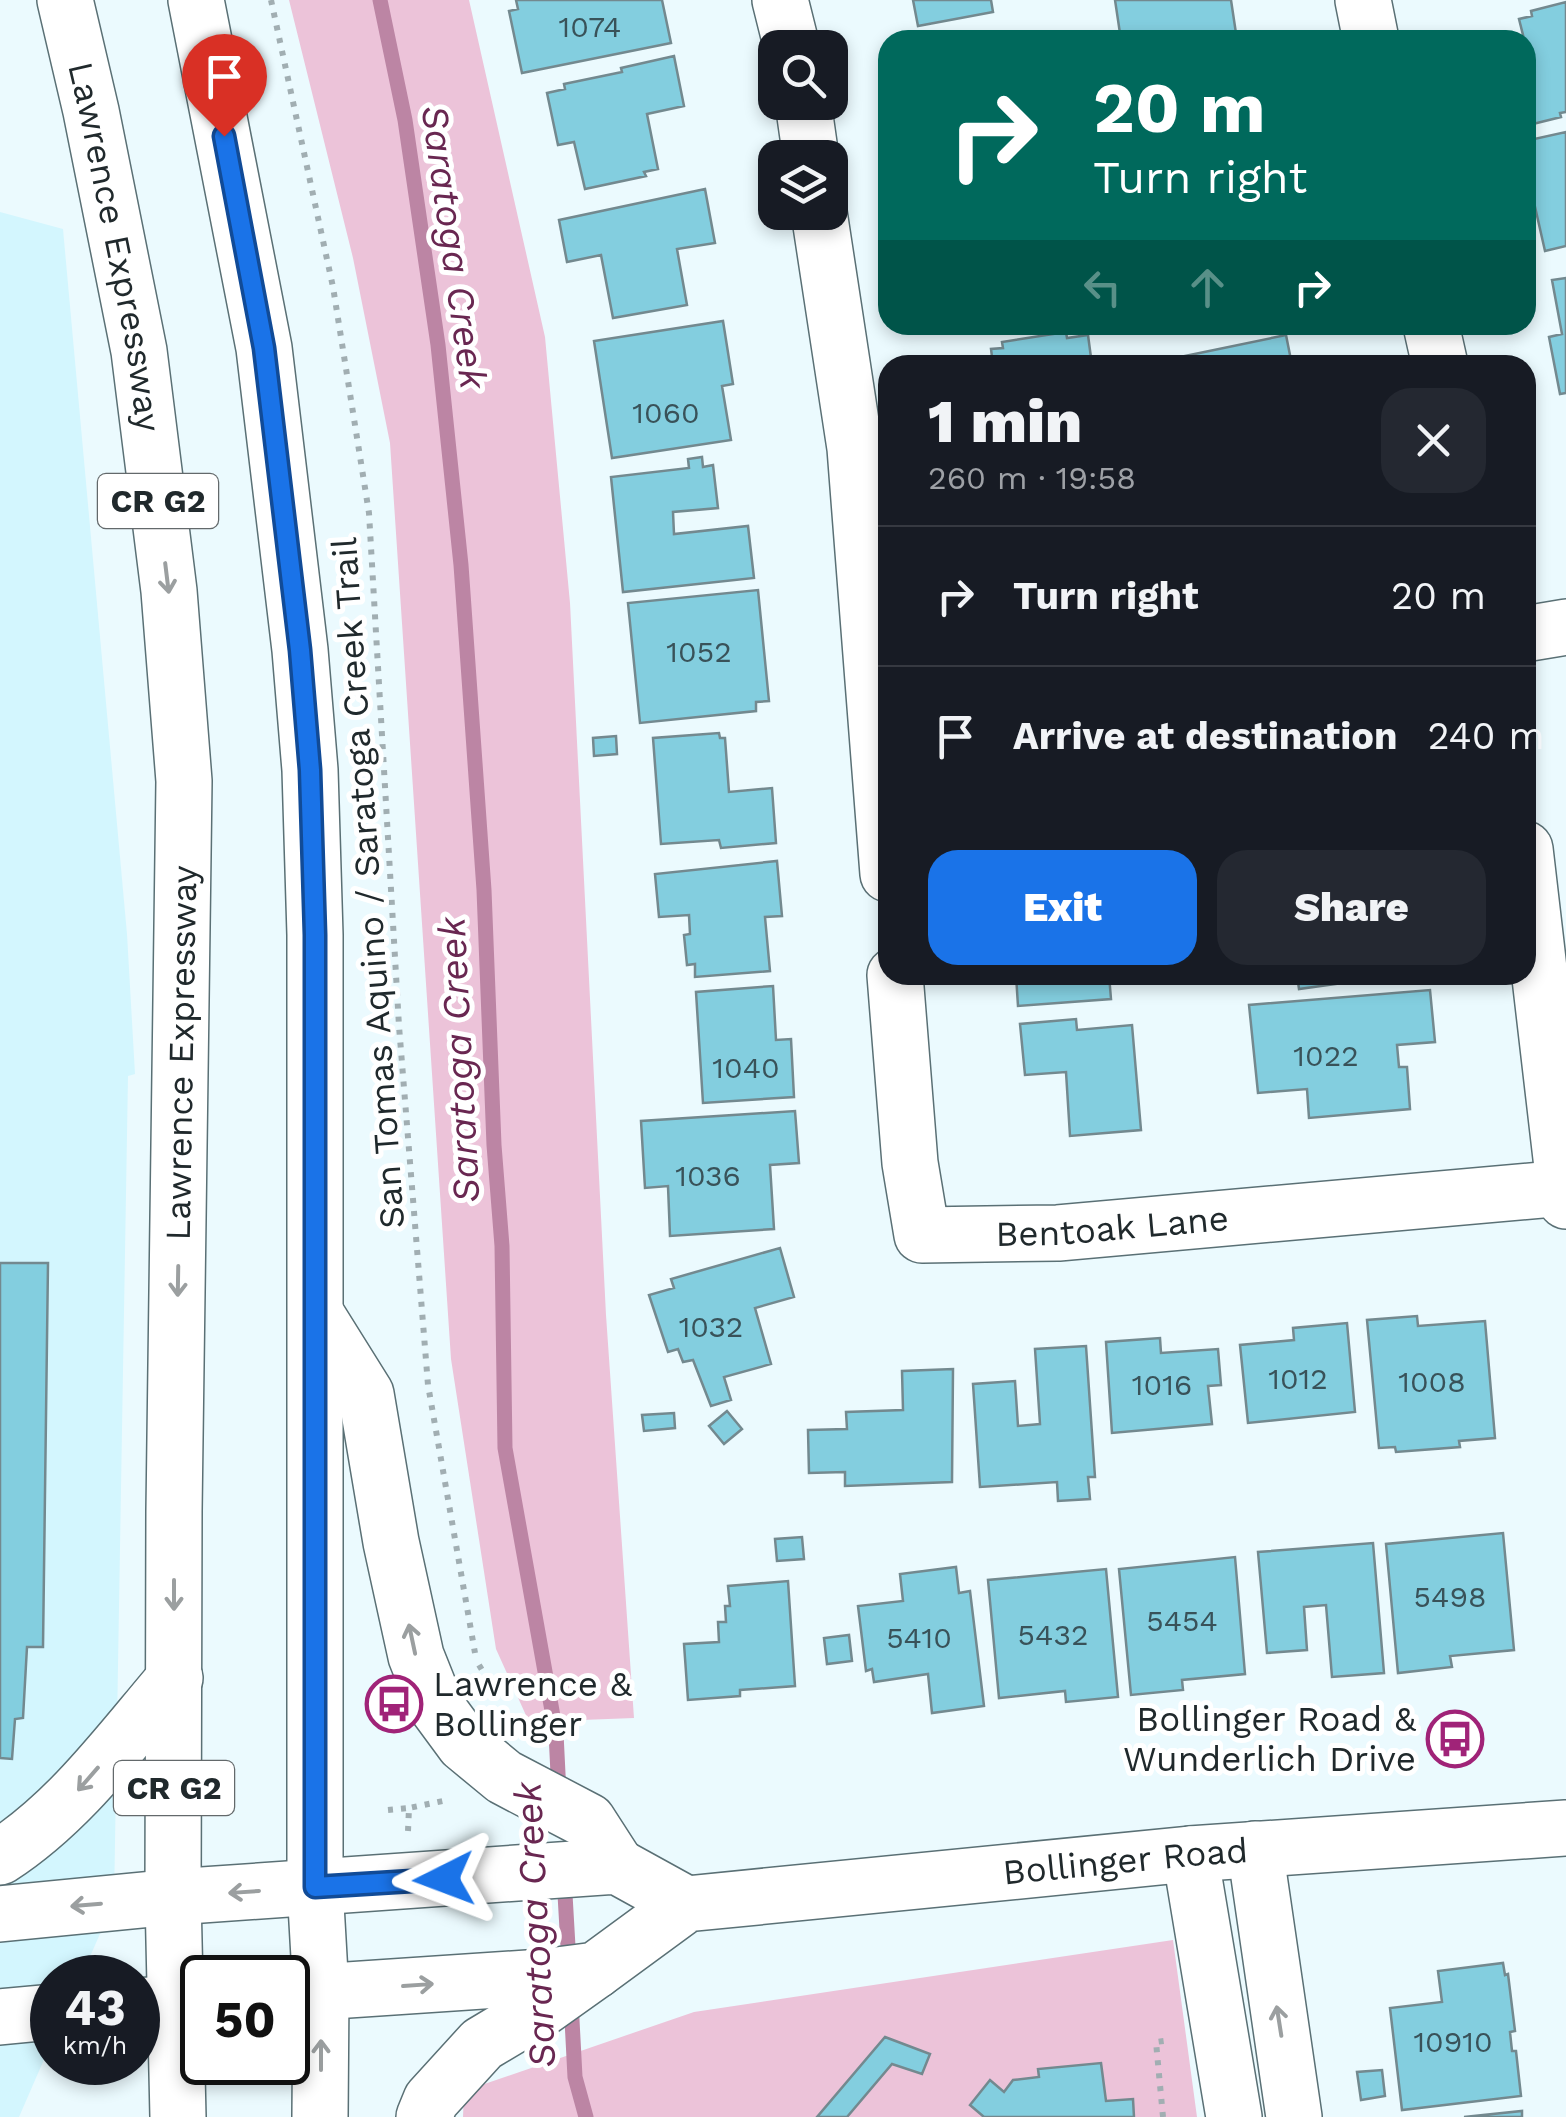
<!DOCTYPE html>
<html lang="en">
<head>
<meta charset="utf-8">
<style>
	:root { --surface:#171b24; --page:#242831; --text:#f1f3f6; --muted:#9ea1a6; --line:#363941; --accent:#1a73e8 }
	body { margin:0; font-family:"Work Sans",sans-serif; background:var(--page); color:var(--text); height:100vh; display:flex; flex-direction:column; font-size:38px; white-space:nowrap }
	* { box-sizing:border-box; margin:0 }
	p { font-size:32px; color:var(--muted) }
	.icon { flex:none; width:55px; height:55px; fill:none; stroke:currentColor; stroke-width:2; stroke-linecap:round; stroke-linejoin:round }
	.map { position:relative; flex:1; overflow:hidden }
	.drawer { position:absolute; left:878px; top:355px; width:658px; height:630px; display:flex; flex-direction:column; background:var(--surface); border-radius:30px; box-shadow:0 5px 15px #0003 }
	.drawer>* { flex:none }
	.top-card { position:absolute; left:878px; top:30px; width:658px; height:305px; border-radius:30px; box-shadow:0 5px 15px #0003; background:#00695c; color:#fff; overflow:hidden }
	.buttons { position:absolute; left:758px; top:30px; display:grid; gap:20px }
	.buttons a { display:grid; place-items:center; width:90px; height:90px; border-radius:20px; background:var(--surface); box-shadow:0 5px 15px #0003; font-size:50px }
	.speed { position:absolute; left:30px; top:1955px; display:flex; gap:20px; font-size:50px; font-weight:700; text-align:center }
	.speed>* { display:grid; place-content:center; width:130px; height:130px; border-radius:50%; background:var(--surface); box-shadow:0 5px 15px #0003; line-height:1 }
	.speed small { font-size:25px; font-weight:400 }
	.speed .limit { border:5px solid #111; border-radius:15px; background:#fff; color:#111 }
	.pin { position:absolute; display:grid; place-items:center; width:85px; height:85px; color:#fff; margin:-102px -42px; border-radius:50% 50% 50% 0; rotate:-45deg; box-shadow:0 0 10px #0007 }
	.pin .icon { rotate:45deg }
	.me { position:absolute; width:110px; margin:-55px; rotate:267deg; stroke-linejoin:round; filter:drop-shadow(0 0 8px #0008) }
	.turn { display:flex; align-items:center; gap:35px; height:210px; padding:0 50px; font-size:45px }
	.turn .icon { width:130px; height:130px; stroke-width:2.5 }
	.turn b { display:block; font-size:70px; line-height:85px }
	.lanes { display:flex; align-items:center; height:95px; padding:0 50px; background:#0003; justify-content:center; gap:50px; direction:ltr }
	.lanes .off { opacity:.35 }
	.round { display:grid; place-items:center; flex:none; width:105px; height:105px; border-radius:30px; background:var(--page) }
	.overview { display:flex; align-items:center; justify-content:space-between; height:170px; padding:0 50px }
	h1 { font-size:60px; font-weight:800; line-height:75px }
	.primary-button { display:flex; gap:20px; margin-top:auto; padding:20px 50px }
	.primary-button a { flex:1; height:115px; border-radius:30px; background:var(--accent); color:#fff; font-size:40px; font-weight:800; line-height:115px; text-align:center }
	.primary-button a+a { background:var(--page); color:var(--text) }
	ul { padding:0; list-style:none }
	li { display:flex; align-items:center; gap:30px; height:140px; padding:0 50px; border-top:2px solid var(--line) }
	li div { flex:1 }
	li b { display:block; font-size:38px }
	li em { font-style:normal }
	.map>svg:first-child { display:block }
</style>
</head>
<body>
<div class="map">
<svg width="1566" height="2117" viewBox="0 0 1566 2117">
	<rect width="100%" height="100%" fill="#ebfafe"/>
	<path fill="#d3f6fe" d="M0 212 63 229 127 934 135 1074 128 1076 114 1902 81 1977 52 1978V2041L19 2117H0Z"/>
	<path fill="#ecc3d9" d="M289 0H469L545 337 570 603 606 1315 634 1718 529 1722 496 1649 451 1359 390 443 353 258Z
		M1173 1940 1197 2117H463L464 2091 694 2012Z"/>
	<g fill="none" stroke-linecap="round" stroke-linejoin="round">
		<path stroke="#bc85a4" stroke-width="15" d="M380 0 405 120 438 345 461 565 484 890 494 1145 502 1246 505 1448 556 1733 559 1794
			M564 1877 569 1964
			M571 2001 575 2077 586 2117"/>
	</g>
	<path fill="#83cedf" stroke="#73898f" stroke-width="2.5" d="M516 0H662L671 43 522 73 509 11 518 9Z
		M913 0H991L993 12 918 26Z
		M1115 0H1231L1237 40H1121Z
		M1566 2V112L1560 113 1561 117 1525 126V72L1532 71 1519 19 1532 16 1531 11Z
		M998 34 999 40H966Z
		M674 56 684 106 647 114 658 169 644 172 646 176 585 189 574 142 558 145 547 93 565 89 564 84 622 72 621 68Z
		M1566 132V246L1545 251 1533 198 1525 200V141Z
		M705 189 715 243 677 249 687 305 613 318 601 255 567 262 559 220Z
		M1566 278V393L1560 394 1549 337 1562 334 1552 280Z
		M723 321 733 384 722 386 731 440 612 458 594 341Z
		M1066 332 1067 338 1088 335 1092 365H993L991 349 1003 348 1002 342Z
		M1286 335 1292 365H1187L1185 356Z
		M702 457 703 467 713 465 718 508 673 512 674 534 748 526 754 578 623 592 611 477 689 468 688 459Z
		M758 590 769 701 756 702V711L640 723 628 603Z
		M719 733 720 738H725L729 792 772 788 776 843 721 848 719 840 661 844 653 738Z
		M616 736 617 754 594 756 593 738Z
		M777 861 782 916 765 917 770 971 695 977V964L687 965 684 935 690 934 689 915 659 917 655 874Z
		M1016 975H1109L1111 999 1018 1006Z
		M1297 975H1400L1299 989Z
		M773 986 776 1040 791 1039 794 1097 703 1103 696 992Z
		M1430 990 1435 1042 1397 1045 1399 1067H1407L1410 1109 1309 1118 1307 1089 1258 1093 1249 1005Z
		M1076 1019 1077 1030 1132 1025 1141 1130 1070 1136 1066 1072 1025 1075 1020 1024Z
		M795 1111 799 1163 770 1165 774 1229 670 1236 668 1186 645 1188 641 1121Z
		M780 1248 794 1297 755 1308 771 1364 724 1377 731 1400 711 1406 693 1360 683 1362 678 1349 668 1352 649 1295 674 1288 671 1279Z
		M0 1263H48L43 1647H27L23 1718 15 1719 12 1759 0 1758Z
		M1417 1316 1418 1326 1485 1321 1495 1438 1459 1441 1460 1447 1396 1452 1395 1447 1379 1448 1367 1320Z
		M1347 1323 1355 1412 1248 1423 1240 1345 1294 1340 1293 1328Z
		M1160 1338 1161 1353 1218 1349 1221 1385 1208 1386 1212 1424 1112 1433 1106 1342Z
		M1086 1346 1095 1477H1088L1090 1499 1058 1501 1057 1482 980 1487 973 1384 1015 1381 1018 1426 1040 1424 1035 1349Z
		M953 1369 952 1482 845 1486V1472L809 1473 808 1430 847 1429 846 1412 903 1410 902 1371Z
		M727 1411 742 1429 724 1444 709 1426Z
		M674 1413 675 1428 644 1431 642 1415Z
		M1503 1533 1514 1650 1450 1656 1452 1667 1398 1673 1386 1544Z
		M802 1537 804 1559 777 1561 775 1539Z
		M1373 1543 1384 1673 1332 1677 1326 1605 1304 1607 1307 1650 1267 1653 1258 1552Z
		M1235 1557 1245 1674 1182 1680 1183 1690 1131 1695 1119 1569Z
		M956 1567 959 1593 970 1591 984 1706 932 1713 928 1674 874 1682 872 1669 866 1671 858 1606 903 1601 900 1574Z
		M1106 1569 1118 1697 1066 1702 1065 1691 999 1698 988 1580Z
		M788 1581 795 1686 740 1690V1696L688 1700 684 1644 719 1642 718 1622H726L725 1606H730L728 1586Z
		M849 1635 852 1661 827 1664 824 1638Z
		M1503 1963 1505 1975 1508 1974 1515 2031 1510 2032 1512 2051H1516L1521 2096 1402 2110 1390 2008 1442 2002 1438 1971Z
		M885 2037 930 2054 922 2074 892 2064 847 2117H817Z
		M1101 2063 1106 2101 1133 2099 1134 2117H984L970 2105 990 2080 1004 2092 1013 2080 1039 2077 1038 2069Z
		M1382 2070 1385 2096 1361 2100 1357 2072Z
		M1522 2111V2117H1464Z"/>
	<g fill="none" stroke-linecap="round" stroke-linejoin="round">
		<g stroke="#5a7075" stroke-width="58">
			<g id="minor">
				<path d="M780 0 792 48"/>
				<path d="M1363 0 1371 40"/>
				<path d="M803 102 811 158"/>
				<path d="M819 212 855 448 888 874"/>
				<path d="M1431 325 1440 365"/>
				<path d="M1525 634 1566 627"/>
				<path d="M1525 849 1566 1201"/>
				<path id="s1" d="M895 975 910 1163 922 1235 1058 1233 1564 1188"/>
				<path d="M1255 1849 1294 2117"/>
				<path d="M1190 1854 1234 2117"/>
			</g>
		</g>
		<g stroke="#5a7075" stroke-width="58">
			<g id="secondary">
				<path d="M0 1914 173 1897 617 1866 686 1904"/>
				<path id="s2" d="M288 1994 542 1977 596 1970 686 1904 1190 1854 1566 1828"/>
				<path d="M138 2006 202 2001"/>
				<path d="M0 2017 52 2012"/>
			</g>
		</g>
		<g stroke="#5a7075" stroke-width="58">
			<g id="trunk">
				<path id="s3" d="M65 0 91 111 139 351 169 591 184 781 174 1511 173 1897 178 2117"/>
				<path d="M196 0 264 348 300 650 310 770 315 935V1887L321 1992 320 2117"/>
				<path d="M316 1314 366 1394 391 1542 416 1656 436 1706 464 1744 504 1777 588 1821 617 1866"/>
				<path d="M0 1857C71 1811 121 1741 175 1678"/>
				<path d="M424 2117 431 2100 482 2044 544 2007 596 1970"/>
			</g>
		</g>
		<path stroke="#a1aeb2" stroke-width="6" stroke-dasharray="5 8" stroke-linecap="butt" d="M271 0 333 287 369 513 399 1026 428 1385 475 1653
			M479 1665 496 1693
			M388 1810 409 1808
			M408 1831 409 1808 448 1800
			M1163 2117 1156 2042 1171 2040"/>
		<use href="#minor" stroke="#fff" stroke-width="55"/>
		<use href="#secondary" stroke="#fff" stroke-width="55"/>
		<use href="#trunk" stroke="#fff" stroke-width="55"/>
	</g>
	<defs><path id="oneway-shaft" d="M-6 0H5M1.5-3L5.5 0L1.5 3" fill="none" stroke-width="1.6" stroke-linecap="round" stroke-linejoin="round" transform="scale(2.5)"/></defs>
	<g stroke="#9b9fa0">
		<use href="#oneway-shaft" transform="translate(167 578) rotate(83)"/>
		<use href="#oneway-shaft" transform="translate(178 1281) rotate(91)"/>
		<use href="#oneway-shaft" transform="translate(174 1595) rotate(90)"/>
		<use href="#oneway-shaft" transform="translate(412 1639) rotate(-102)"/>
		<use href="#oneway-shaft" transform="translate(88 1779) rotate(131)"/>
		<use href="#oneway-shaft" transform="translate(244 1892) rotate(176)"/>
		<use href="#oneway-shaft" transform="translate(86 1905) rotate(175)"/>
		<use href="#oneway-shaft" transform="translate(418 1985) rotate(-4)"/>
		<use href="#oneway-shaft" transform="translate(1279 2021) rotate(-99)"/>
		<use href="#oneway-shaft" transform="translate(321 2055) rotate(-90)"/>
	</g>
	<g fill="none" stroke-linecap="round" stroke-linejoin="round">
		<g stroke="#114b97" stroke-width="25">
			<path id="route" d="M224 136 264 348 300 650 310 770 315 935V1887L444 1879"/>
		</g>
		<use href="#route" stroke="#1a73e8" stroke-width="18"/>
	</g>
	<defs>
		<g id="bus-ring" transform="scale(2.875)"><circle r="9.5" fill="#fff" stroke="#a02378" stroke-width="1.5"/><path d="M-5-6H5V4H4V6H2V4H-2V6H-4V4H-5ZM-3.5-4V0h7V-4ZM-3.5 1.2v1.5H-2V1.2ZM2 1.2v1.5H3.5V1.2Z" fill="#a02378"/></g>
	</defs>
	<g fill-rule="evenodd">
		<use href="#bus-ring" x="394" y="1704"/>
		<use href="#bus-ring" x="1455" y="1739"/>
	</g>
	<g text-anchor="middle" stroke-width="10" stroke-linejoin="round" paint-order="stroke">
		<g font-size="30" fill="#395259">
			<text x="590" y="37">1074</text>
			<text x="666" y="423">1060</text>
			<text x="699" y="662">1052</text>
			<text x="1326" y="1066">1022</text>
			<text x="746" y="1078">1040</text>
			<text x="708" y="1186">1036</text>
			<text x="711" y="1337">1032</text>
			<text x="1298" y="1389">1012</text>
			<text x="1432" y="1392">1008</text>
			<text x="1162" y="1395">1016</text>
			<text x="1450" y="1607">5498</text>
			<text x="1182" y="1631">5454</text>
			<text x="1053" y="1645">5432</text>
			<text x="919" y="1648">5410</text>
			<text x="1453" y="2052">10910</text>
		</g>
		<g fill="#fff" stroke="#63696b" stroke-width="2.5">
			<rect x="98" y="474" width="120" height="54" rx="8"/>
			<rect x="114" y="1761" width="120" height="54" rx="8"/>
		</g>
		<g font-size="32" font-weight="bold" fill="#20292c">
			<text x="158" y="512">CR G2</text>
			<text x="174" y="1799">CR G2</text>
		</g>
		<g font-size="35" fill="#20292c" stroke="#fff">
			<text dy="12" stroke="none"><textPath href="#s3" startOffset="252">Lawrence Expressway</textPath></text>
			<text transform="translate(368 883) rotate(-94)" y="12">San Tomas Aquino / Saratoga Creek Trail</text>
			<text transform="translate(181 1053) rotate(-89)" y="12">Lawrence Expressway</text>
			<text dy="12" stroke="none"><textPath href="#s1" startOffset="452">Bentoak Lane</textPath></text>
			<text dy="12" stroke="none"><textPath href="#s2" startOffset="862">Bollinger Road</textPath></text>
		</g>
		<g font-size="35" fill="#20292c" stroke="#fff" text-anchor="start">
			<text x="433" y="1696">Lawrence &amp;<tspan x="433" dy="40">Bollinger</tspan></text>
			<text x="1416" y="1731" text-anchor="end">Bollinger Road &amp;<tspan x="1416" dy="40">Wunderlich Drive</tspan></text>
		</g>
		<g font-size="38" font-style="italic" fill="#692751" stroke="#fff">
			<text transform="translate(454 247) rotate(82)" y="13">Saratoga Creek</text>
			<text transform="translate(459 1060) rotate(-93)" y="13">Saratoga Creek</text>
			<text transform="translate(535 1925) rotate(-93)" y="13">Saratoga Creek</text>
		</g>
	</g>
</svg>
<div class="buttons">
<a><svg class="icon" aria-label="search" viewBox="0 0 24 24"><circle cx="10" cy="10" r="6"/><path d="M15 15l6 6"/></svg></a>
<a><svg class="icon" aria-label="layers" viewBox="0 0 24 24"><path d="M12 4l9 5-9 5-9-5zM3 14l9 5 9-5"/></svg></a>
</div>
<div class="speed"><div>43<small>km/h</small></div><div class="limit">50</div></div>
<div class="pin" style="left:224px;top:136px;background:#d93025"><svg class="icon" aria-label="arrive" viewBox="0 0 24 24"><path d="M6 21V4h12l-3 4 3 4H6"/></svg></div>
<svg class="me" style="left:444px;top:1879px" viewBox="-20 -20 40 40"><path d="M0-17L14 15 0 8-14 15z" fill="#1a73e8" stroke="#fff" stroke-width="4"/></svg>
<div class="top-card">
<div class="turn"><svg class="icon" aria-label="right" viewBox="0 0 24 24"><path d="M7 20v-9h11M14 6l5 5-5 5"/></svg><div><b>20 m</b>Turn right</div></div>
<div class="lanes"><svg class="icon off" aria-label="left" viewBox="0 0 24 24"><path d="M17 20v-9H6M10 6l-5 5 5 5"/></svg><svg class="icon off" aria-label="ahead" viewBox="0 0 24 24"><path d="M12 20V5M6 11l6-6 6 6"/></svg><svg class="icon" aria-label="right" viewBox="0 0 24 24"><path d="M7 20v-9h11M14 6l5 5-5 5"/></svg></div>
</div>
<section class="drawer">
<div class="overview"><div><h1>1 min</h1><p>260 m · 19:58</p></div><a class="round"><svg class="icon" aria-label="close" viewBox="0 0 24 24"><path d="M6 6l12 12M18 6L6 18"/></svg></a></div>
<ul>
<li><svg class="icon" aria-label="right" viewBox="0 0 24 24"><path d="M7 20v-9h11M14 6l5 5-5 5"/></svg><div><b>Turn right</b></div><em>20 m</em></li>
<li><svg class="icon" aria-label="arrive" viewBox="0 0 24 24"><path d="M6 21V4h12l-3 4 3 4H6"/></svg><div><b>Arrive at destination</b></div><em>240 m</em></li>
</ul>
<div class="primary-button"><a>Exit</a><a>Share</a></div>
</section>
</div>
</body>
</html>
